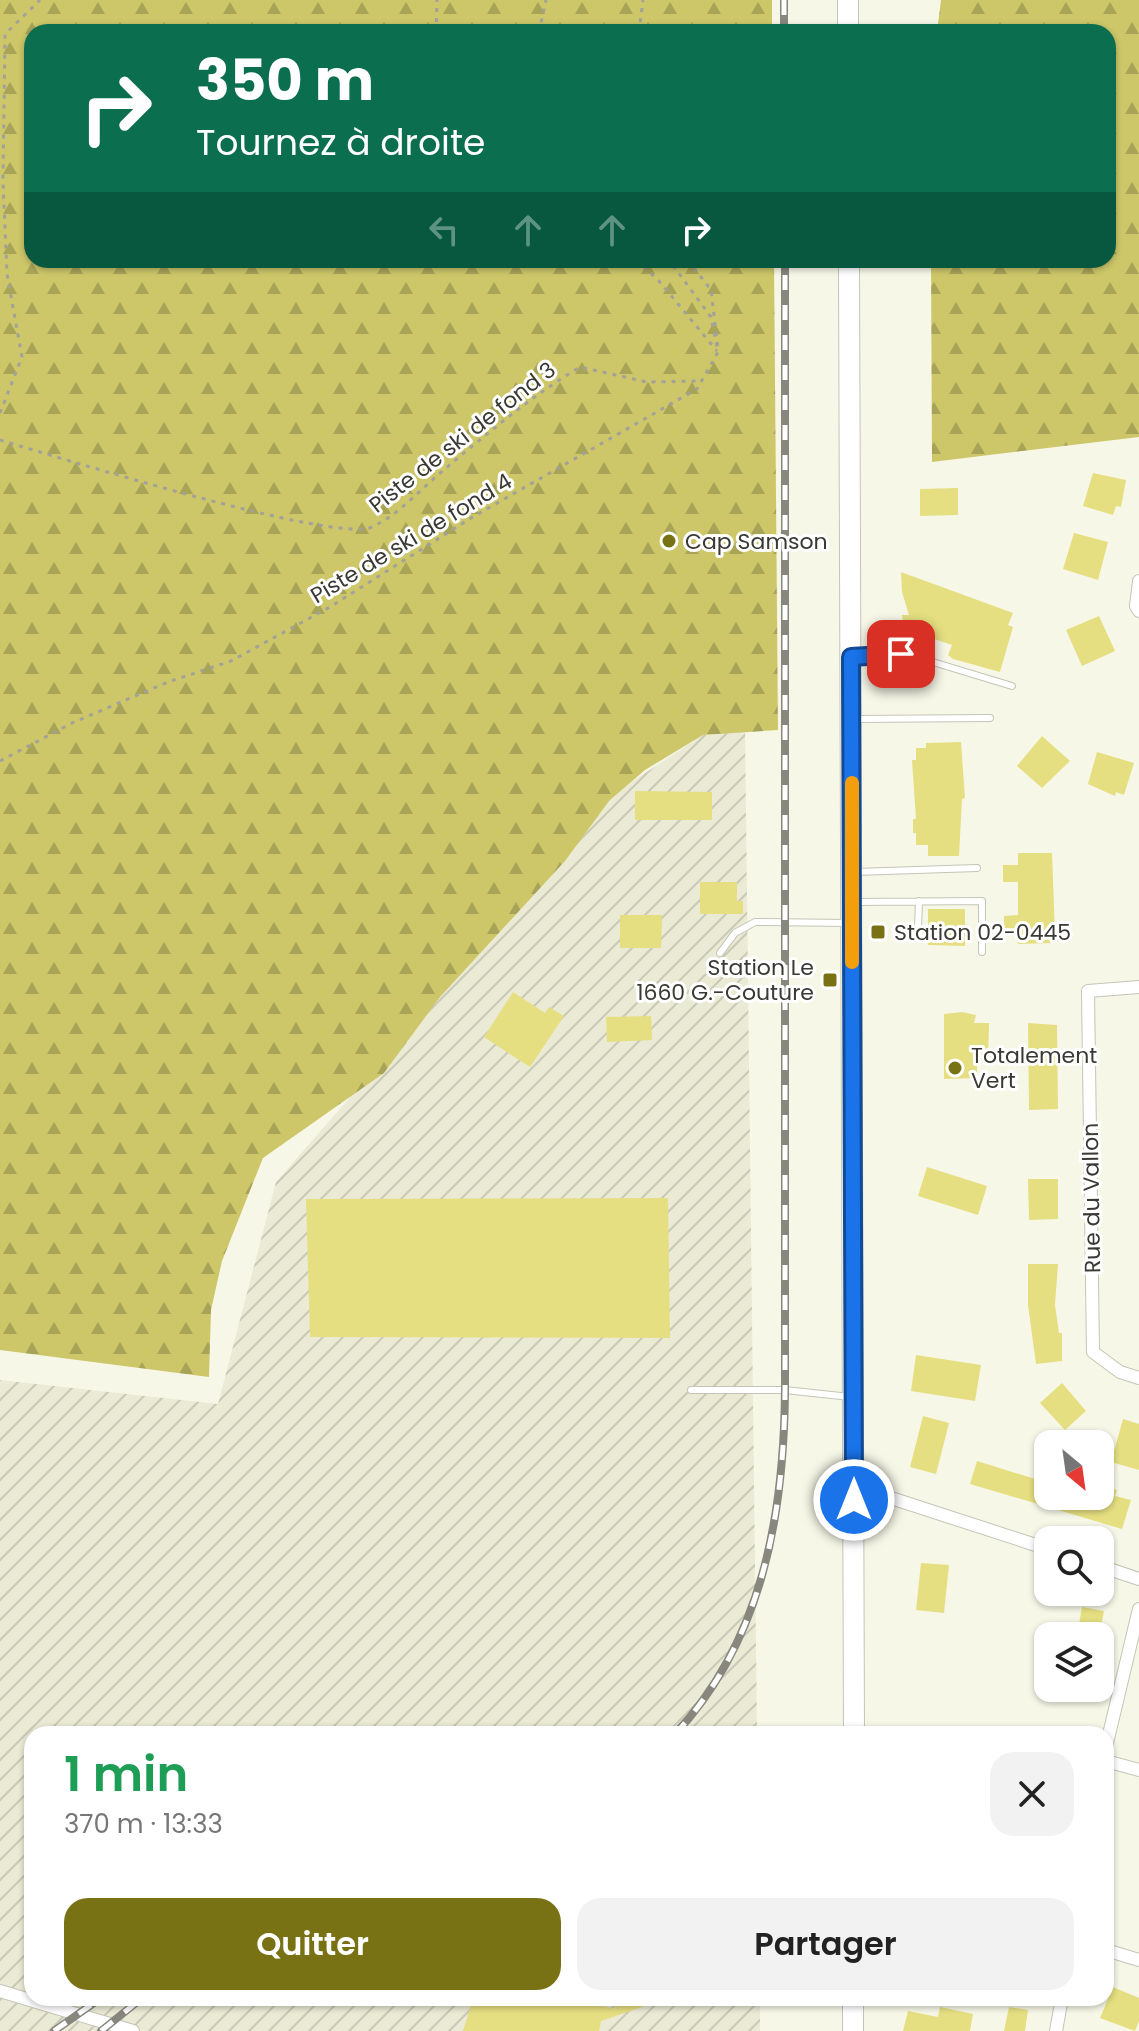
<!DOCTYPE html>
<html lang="fr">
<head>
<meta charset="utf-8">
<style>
	:root { --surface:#fff; --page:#f2f2f2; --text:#222; --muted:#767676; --accent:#787214 }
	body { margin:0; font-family:Poppins,sans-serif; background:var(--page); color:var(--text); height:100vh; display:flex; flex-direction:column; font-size:30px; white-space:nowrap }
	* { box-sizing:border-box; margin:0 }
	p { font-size:26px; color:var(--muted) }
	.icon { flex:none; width:44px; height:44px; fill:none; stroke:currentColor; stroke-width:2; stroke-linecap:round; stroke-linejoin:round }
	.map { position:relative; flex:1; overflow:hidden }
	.sheet { position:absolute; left:24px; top:1726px; width:1090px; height:280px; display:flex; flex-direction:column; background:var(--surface); border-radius:24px; box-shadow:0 2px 6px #0004 }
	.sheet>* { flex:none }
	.banner { position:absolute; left:24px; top:24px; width:1092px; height:244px; border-radius:24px; box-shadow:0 2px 6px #0004; background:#0b6e4f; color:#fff; overflow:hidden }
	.needle { width:52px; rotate:151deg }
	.tools { position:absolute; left:1034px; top:1430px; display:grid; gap:16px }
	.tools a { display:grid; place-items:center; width:80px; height:80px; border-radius:16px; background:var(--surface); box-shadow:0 2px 6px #0004; font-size:40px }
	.pin { position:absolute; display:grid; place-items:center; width:68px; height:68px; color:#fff; margin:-34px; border-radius:16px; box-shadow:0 4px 12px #0006 }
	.me { position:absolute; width:88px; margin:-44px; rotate:0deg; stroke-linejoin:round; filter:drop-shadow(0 0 6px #0008) }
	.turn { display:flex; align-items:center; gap:28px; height:168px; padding:0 40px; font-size:36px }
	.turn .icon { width:104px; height:104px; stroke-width:2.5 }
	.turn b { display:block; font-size:56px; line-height:68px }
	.lanes { display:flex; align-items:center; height:76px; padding:0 40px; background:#0003; justify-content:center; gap:40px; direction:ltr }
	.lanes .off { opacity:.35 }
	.round { display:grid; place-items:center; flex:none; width:84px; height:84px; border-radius:24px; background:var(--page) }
	.headline { display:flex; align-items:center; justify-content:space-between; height:136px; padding:0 40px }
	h1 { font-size:48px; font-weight:600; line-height:60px; color:#1e9e55 }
	.cta { display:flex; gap:16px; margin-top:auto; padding:16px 40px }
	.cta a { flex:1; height:92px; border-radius:24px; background:var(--accent); color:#fff; font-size:32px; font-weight:600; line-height:92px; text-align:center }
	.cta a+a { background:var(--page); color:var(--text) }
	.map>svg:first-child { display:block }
</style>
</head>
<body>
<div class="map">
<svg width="1139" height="2031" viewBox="0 0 1139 2031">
	<defs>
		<pattern id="industrial-furrows" width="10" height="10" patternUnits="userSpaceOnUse" patternTransform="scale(2)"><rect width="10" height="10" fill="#eaead5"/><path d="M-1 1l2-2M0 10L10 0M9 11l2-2" fill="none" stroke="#c9c9b7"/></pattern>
		<pattern id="forest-firs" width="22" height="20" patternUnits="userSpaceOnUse" patternTransform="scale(2)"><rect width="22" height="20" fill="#cdc769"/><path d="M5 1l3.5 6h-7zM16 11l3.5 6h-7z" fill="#a7a357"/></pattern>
	</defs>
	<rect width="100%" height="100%" fill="#f7f7e8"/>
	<path fill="url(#industrial-furrows)" d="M745 730 757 1734H32V1998H760V2031H0V1380L218 1404 276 1182 609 801 633 781 703 735Z"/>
	<path fill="url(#forest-firs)" d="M0 0H772V32H32V260H774L778 730 703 735 645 770 609 801 565 861 440 997 384 1073 263 1158 222 1261 211 1310 209 1377 0 1350Z
		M941 0H1139V437L932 462 931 260H1108V32H937Z"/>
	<path fill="#e5df81" d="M1093 473 1126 480 1121 507 1116 506 1113 515 1083 506Z
		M958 488V515L920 516V489Z
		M1074 533 1108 542 1098 580 1063 569Z
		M901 572 1013 613 1008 625 1013 627 1000 672 953 659 948 655 952 645 904 629 902 615H909L902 592Z
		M1099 616 1115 651 1082 666 1066 630Z
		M1042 736 1070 761 1042 788 1017 766Z
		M961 742 965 798 962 799 959 856H928V845H916V833H913V819H916L912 760H916V748H926V743Z
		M1097 752 1134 763 1124 795 1116 792 1115 796 1088 784Z
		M635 791 712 792V820H635Z
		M1018 853H1052L1055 934 1052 943 1018 944V933H1004V916L1018 915V882H1003V865H1018Z
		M700 882H737V901H743V914H700Z
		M928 909H965V946L928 945Z
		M620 915H662L661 948H620Z
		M513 992 545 1013 549 1007 564 1016 530 1067 484 1037Z
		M962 1012 976 1015 974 1023H989L988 1061H977V1078L944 1079V1014Z
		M651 1016 652 1040 607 1042 606 1017Z
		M1028 1023 1057 1025 1058 1109 1029 1110Z
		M927 1167 987 1186 978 1215 918 1196Z
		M1028 1179H1058V1219L1029 1220Z
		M668 1198 670 1338 310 1337 306 1199Z
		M1028 1264H1058L1055 1305 1059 1333H1062V1361L1036 1364 1028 1305Z
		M916 1355 981 1365 975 1401 911 1391Z
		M1062 1383 1086 1411 1065 1430 1040 1403Z
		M923 1416 949 1423 936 1474 910 1467Z
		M1123 1419 1139 1424V1470L1111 1462Z
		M977 1461 1048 1483V1496H1100V1485L1117 1490 1115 1496 1131 1500 1122 1529 970 1484Z
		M921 1563 949 1565 944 1613 916 1610Z
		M1082 1607 1104 1611 1099 1636H1077Z
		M1113 1987 1139 1998V2021L1135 2031 1100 2018Z
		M473 1998H493L522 2005 523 1998H574L615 2009 611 1998 663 2000 601 2021 599 2031H463Z
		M940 2007 973 2014 970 2031H903L908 2011 938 2017Z
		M1009 2007 1028 2010 1025 2031H1004Z"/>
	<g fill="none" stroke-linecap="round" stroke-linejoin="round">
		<g stroke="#c5c5b7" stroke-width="8">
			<path id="service" d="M852 657 913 656 1012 686
				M854 719 990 718
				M855 872 977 868
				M856 902 982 901V952
				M918 928 919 901
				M720 953 735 933 755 922 848 923
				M691 1390H785L850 1397"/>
		</g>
		<g stroke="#c5c5b7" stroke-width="14">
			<path id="minor" d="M1139 581 1136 606 1139 611
				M1139 987 1088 991 1093 1352 1120 1372 1139 1378
				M854 1486 1048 1549
				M1100 1566 1139 1579
				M1106 1747 1139 1609
				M1106 1761 1139 1770
				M1106 1950 1139 1960
				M0 1991 133 2031
				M1056 2031 1062 1998"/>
		</g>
		<g stroke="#c5c5b7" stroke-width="22">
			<path id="primary" d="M848 0V32
				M849 260 854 1734
				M853 2031V1998"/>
		</g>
		<path stroke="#a3a298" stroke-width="3" stroke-dasharray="4 6" stroke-linecap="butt" d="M436 32 437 0
			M539 32 546 0
			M639 32 643 0
			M636 260 659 281 717 351
			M688 260 711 290 718 348
			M0 413 22 357 7 274 3 182 5 34 40 0
			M0 440C54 456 336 544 372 527 398 515 418 492 439 474 484 436 530 397 580 367L647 382 700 381
			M0 761 72 723 168 682 231 661 330 607 471 518 697 389 718 352 711 317 669 260"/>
		<use href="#service" stroke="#fff" stroke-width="6"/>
		<use href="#minor" stroke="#fff" stroke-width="12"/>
		<use href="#primary" stroke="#fff" stroke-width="20"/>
		<g stroke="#88877e" stroke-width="8">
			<path id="rail" d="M784 0V32
				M675 1734C763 1640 784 1514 785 1390V260
				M54 2031 101 1998
				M101 2031 142 1998"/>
		</g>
		<use href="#rail" stroke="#fff" stroke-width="5" stroke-dasharray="15" stroke-linecap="butt"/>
	</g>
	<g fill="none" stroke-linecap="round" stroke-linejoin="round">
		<g stroke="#114b97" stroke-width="20">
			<path id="route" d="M854 1500 851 657 901 654"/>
		</g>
		<use href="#route" stroke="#1a73e8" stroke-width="14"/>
		<path stroke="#f59e0b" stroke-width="14" d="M852 783V962"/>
	</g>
	<g fill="#787214" stroke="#fff" stroke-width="3">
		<circle cx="669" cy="541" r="8"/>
		<rect x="870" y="924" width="16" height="16" rx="4"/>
		<rect x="822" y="972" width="16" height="16" rx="4"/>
		<circle cx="955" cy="1068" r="8"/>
	</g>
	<g text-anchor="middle" stroke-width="6" stroke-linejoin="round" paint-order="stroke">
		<g font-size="22" fill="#3a3934" stroke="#fff">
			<text transform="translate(462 437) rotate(-38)" y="8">Piste de ski de fond 3</text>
			<text transform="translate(411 538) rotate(-31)" y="8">Piste de ski de fond 4</text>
			<text transform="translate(1091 1198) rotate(-91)" y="8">Rue du Vallon</text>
		</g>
		<g font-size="22" fill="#3a3934" stroke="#fff" text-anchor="start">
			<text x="685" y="549">Cap Samson</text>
			<text x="894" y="940">Station 02-0445</text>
			<text x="814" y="975" text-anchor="end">Station Le<tspan x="814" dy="25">1660 G.-Couture</tspan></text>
			<text x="971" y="1063">Totalement<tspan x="971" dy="25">Vert</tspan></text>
		</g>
	</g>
</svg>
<div class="tools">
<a><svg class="needle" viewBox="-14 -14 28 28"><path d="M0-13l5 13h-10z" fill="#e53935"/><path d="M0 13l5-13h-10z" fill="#767676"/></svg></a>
<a><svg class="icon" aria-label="search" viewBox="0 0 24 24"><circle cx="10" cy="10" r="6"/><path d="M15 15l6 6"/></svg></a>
<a><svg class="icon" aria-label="layers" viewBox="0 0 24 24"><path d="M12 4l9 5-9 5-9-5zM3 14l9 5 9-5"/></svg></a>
</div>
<div class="pin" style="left:901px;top:654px;background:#d93025"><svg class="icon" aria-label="arrive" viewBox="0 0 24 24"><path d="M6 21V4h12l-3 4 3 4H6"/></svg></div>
<svg class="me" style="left:854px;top:1500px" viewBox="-20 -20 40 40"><circle r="17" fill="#1a73e8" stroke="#fff" stroke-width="3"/><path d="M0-11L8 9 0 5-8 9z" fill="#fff"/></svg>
<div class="banner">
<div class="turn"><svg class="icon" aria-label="right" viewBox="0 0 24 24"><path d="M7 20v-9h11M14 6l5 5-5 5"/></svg><div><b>350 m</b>Tournez à droite</div></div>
<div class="lanes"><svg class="icon off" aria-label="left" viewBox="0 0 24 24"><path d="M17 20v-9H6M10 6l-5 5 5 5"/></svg><svg class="icon off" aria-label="ahead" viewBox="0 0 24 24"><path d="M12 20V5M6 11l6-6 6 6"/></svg><svg class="icon off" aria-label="ahead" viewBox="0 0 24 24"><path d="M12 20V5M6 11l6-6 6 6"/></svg><svg class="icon" aria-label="right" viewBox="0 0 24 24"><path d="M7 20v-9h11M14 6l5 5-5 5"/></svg></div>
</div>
<section class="sheet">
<div class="headline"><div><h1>1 min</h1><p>370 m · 13:33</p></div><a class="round"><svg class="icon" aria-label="close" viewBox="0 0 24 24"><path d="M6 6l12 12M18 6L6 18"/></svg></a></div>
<div class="cta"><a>Quitter</a><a>Partager</a></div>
</section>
</div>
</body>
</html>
